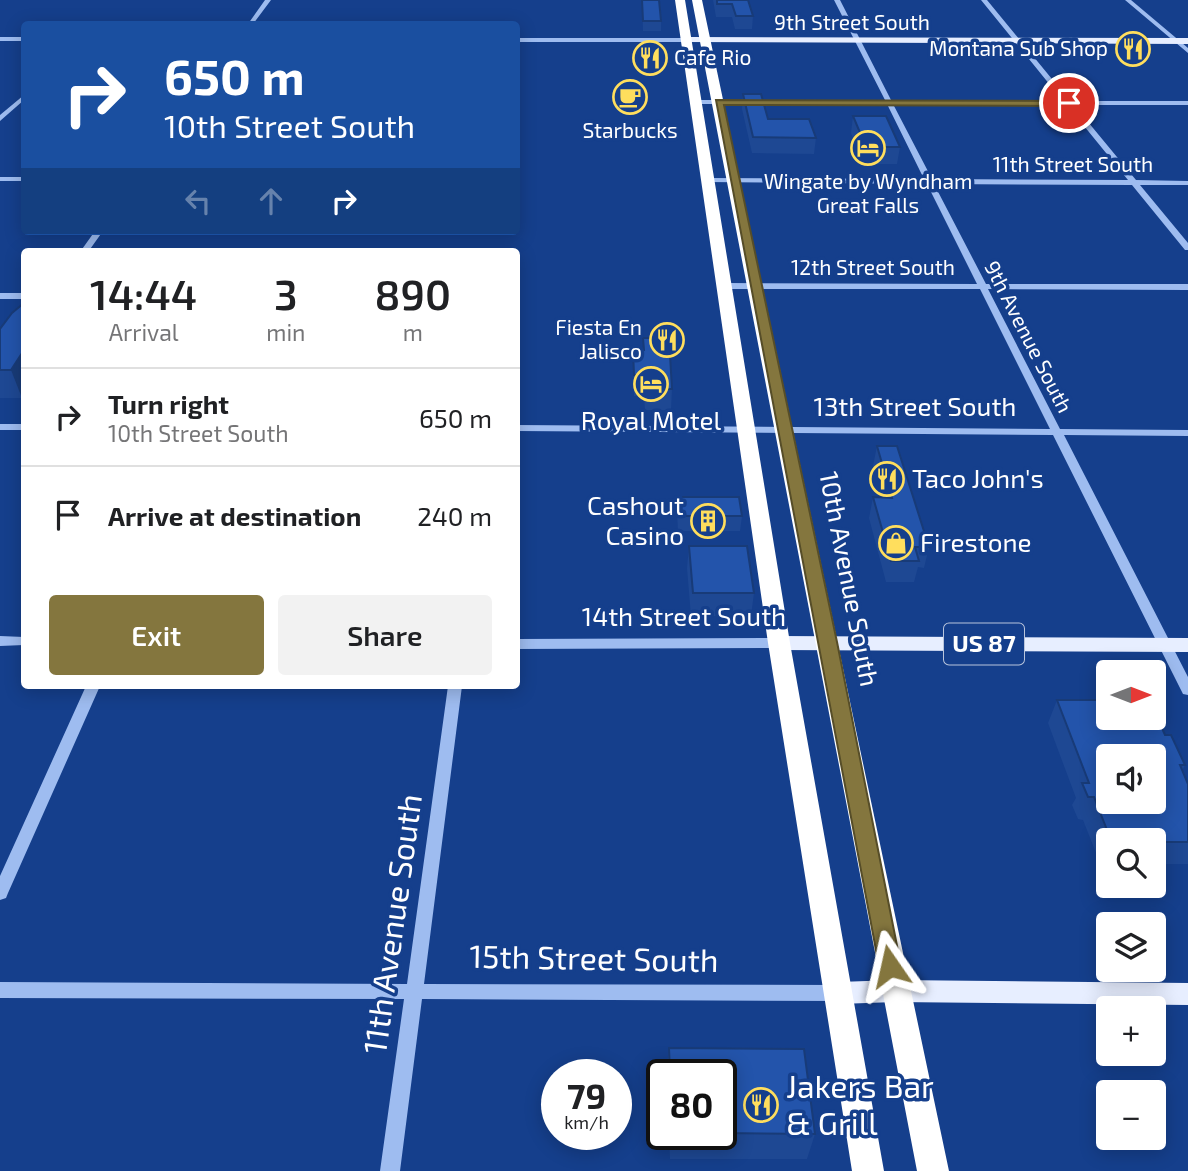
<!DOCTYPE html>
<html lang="en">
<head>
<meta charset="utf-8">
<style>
	:root { --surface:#fff; --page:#f2f2f2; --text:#202124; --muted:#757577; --line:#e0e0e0; --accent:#84763e }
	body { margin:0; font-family:"Exo 2",sans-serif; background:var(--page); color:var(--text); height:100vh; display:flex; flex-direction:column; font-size:26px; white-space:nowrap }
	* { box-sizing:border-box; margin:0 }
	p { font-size:23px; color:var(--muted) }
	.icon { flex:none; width:38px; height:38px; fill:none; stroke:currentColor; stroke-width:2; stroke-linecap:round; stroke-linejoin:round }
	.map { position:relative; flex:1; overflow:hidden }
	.drawer { position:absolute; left:21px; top:248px; width:499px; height:441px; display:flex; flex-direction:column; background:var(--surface); border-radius:7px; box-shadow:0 4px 18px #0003 }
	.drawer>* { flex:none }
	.banner { position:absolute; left:21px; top:21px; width:499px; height:214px; border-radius:7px; box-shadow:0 4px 18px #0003; background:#1a4fa0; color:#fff; overflow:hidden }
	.needle { width:46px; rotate:90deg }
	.fabs { position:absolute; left:1096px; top:660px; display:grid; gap:14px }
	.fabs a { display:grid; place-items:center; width:70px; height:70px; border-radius:7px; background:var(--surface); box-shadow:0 4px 18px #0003; font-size:35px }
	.speed { position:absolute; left:541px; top:1059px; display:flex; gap:14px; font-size:35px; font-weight:700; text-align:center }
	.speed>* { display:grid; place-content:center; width:91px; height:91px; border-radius:50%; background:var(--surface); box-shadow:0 4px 18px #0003; line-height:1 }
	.speed small { font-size:18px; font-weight:400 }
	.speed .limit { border:4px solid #111; border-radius:10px; background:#fff; color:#111 }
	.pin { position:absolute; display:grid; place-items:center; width:60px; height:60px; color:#fff; margin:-30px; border:4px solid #fff; border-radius:50%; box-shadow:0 2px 7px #0007 }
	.me { position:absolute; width:77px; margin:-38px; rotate:349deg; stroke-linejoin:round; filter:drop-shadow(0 0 5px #0008) }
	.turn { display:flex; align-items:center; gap:24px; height:147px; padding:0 28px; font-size:32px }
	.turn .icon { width:91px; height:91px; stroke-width:2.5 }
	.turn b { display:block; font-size:49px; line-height:60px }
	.lanes { display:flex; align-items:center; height:66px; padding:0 28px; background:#0003; justify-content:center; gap:35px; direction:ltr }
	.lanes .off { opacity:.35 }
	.eta { display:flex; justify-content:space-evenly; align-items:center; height:119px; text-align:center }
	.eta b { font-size:42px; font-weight:600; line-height:49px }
	.primary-button { display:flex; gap:14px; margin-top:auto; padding:14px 28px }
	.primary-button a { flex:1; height:80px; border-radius:7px; background:var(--accent); color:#fff; font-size:28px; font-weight:600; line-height:80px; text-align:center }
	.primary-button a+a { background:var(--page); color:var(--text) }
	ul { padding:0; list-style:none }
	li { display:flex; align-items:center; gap:21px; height:98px; padding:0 28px; border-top:2px solid var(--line) }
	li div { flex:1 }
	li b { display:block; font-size:26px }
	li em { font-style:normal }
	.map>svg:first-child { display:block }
</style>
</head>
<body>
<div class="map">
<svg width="1188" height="1171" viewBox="0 0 1188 1171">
	<rect width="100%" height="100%" fill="#153f8c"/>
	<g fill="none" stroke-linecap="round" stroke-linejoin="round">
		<path fill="#9ebcf0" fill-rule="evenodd" d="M265 0H271L253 24H248Z
			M834 0H840L891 100 1063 101 981 0H987L1070 101H1188V105H1074L1136 180 1188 181V185H1140L1188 243V250H1185L1132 185 934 184 986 284H1188V290L988 289 1060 429 1188 430V436L1064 435 1188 677V695L1183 694 1181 690 1053 435 516 431V425L1050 429 980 289H726L722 286 726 283 977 284 927 184 706 182 702 180 706 178 924 179 887 104H695L692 102 695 100H885ZM893 104 1067 105 1128 180 932 179Z
			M1125 0H1131L1188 48V53Z
			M0 37H24V41H0Z
			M516 38H687L690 40 687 42H516Z
			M24 95V100L0 121V115Z
			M0 177H24V181H0Z
			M95 231H103L88 252H80Z
			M0 293H24V299H0Z
			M0 424H24V430H0Z
			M0 636 24 637V645L0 646Z
			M779 638 784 640 785 643 784 646 779 648 516 649V639Z
			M86 686H100L8 893 6 898 0 900V876Z
			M448 686H462L424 984 839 985 845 987 848 993 845 999 839 1001 422 999 400 1171H380L404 999 0 998V982L407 984Z"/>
		<path fill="#e7eeff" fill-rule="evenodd" d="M687 37 1188 38V44L684 42Z
			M779 636 1188 638V652L779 650 772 648 770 643 772 638Z
			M895 980 1188 983V1005L895 1002 839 1004 830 1001 827 993 830 985 839 982Z"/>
		<path fill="#fff" fill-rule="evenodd" d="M675 0H685L790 643 884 1171H852L768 643Z
			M692 0H702L949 1171H917Z"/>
	</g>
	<path fill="#1e4893" d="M642 0 661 21V31H643Z
		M713 0H748L753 16 752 29H735L732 17H716Z
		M743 94 768 119 816 138 814 154 752 153 742 109Z
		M853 116 900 147 897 164H863L851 133Z
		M0 329 22 398H0Z
		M643 338 672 389 671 410H645L644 396H634L633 350H643Z
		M877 446 929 547 924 568 918 567 914 582H886L869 518 873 497H882L873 466Z
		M677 497 742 516 740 531H678L677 512Z
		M689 546 754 593 751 616H691L687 568Z
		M1057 700 1165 735 1185 765 1182 771 1188 784V864H1154L1153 866V840H1108V864L1100 863 1083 820 1078 819 1072 805 1076 798 1048 723Z
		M669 1048 804 1049 815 1134 807 1159H670L669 1134H721V1074H666Z"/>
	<path fill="#183b78" d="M24 350V394L22 398 11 370Z"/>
	<path fill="#2354ab" stroke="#183b78" stroke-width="2" fill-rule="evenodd" d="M642 0H659L661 21H643Z
		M717 0H748L753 16H736L732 4H717Z
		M743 94H761L768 119H809L816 138 753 137Z
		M853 116H886L900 147H866Z
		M24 303V350L11 370H0V329L12 313Z
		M643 338H669L672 389H646L645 375H634L633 350H644Z
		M877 446H897L929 547H915L919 561H891L873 497 892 498Z
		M677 497H739L742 516H679Z
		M689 546H747L754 593H693Z
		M1057 700H1108V718H1153V708L1165 735H1171L1185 765H1180L1188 784V842H1157L1161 851H1153V840H1111L1094 797H1088L1082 783H1089ZM1108 756H1153V802H1108Z
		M669 1048 804 1049 815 1134 721 1133V1074H670Z"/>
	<path fill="#84763e" stroke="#564d28" stroke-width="2" d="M716 100 1069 101 1073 103 1069 106 724 105 837 642 901 966 898 973 890 976 883 973 879 966Z"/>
	<defs>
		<g id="restaurant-ring" transform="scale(1.75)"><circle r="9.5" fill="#153f8c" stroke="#ffde5d" stroke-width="1.5"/><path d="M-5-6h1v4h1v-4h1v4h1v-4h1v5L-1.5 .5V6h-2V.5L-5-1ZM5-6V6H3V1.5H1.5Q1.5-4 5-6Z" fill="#ffde5d"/></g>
		<g id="cafe-ring" transform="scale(1.75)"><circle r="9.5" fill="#153f8c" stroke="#ffde5d" stroke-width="1.5"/><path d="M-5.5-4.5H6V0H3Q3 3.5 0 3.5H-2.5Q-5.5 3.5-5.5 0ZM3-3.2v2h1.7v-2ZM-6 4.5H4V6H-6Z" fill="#ffde5d"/></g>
		<g id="hotel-ring" transform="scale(1.75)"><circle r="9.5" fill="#153f8c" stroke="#ffde5d" stroke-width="1.5"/><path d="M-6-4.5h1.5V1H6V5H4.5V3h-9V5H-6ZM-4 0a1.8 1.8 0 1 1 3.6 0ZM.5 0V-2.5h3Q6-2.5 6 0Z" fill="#ffde5d"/></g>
		<g id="building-ring" transform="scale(1.75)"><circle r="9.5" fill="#153f8c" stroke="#ffde5d" stroke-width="1.5"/><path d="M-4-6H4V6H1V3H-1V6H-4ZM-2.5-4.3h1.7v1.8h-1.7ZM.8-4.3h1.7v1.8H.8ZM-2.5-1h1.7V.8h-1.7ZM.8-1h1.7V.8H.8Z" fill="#ffde5d"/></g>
		<g id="shop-ring" transform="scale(1.75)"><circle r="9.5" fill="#153f8c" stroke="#ffde5d" stroke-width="1.5"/><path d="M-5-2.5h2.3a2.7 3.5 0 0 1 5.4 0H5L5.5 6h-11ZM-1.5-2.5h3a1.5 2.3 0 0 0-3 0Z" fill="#ffde5d"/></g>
	</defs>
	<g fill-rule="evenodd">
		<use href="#restaurant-ring" x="1133" y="49"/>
		<use href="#restaurant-ring" x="650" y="58"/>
		<use href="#cafe-ring" x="630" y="97"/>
		<use href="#hotel-ring" x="868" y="148"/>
		<use href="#restaurant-ring" x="667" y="340"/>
		<use href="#hotel-ring" x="651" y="384"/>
		<use href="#restaurant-ring" x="887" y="479"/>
		<use href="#building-ring" x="708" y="521"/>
		<use href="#shop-ring" x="896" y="543"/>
		<use href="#restaurant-ring" x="761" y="1105"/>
	</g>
	<g text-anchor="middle" stroke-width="7" stroke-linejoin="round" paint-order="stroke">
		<g font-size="21" fill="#fff" stroke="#153f8c">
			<text x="852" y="30">9th Street South</text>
			<text x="1073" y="172">11th Street South</text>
			<text x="873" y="275">12th Street South</text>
			<text transform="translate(1028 337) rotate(63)" y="7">9th Avenue South</text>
		</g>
		<g font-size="21" fill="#fff" stroke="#153f8c" text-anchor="end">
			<text x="1108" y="56">Montana Sub Shop</text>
			<text x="674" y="65" text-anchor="start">Cafe Rio</text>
			<text x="630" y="138" text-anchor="middle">Starbucks</text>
			<text x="868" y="189" text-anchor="middle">Wingate by Wyndham<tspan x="868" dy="24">Great Falls</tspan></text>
			<text x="642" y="335">Fiesta En<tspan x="642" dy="24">Jalisco</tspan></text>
		</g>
		<rect fill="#153f8c" stroke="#b9c5dc" stroke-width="2" x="944" y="623.5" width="80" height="41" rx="5"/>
		<g font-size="24" font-weight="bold" fill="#fff">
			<text x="984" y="652">US 87</text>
		</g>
		<g font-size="26" fill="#fff" stroke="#153f8c">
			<text x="915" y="416">13th Street South</text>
			<text transform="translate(849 579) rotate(79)" y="9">10th Avenue South</text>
			<text x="684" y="626">14th Street South</text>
		</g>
		<g font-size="26" fill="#fff" stroke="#153f8c" text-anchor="start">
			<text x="651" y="430" text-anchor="middle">Royal Motel</text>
			<text x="912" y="488">Taco John's</text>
			<text x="684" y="515" text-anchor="end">Cashout<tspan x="684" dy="30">Casino</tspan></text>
			<text x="920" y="552">Firestone</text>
		</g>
		<g font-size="32" fill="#fff" stroke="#153f8c">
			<text transform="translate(393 924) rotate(-82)" y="11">11th Avenue South</text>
			<text transform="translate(594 959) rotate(1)" y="11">15th Street South</text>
		</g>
		<g font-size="32" fill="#fff" stroke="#153f8c" text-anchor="start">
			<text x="786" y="1098">Jakers Bar<tspan x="786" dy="37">&amp; Grill</tspan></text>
		</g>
	</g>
</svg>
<div class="fabs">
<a><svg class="needle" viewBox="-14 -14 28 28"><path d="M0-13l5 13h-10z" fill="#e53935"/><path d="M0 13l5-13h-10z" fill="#757577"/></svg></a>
<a><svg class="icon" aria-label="sound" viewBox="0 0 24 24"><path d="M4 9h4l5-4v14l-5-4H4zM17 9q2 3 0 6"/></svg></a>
<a><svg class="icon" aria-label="search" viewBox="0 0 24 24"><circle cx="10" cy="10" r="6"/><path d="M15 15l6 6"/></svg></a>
<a><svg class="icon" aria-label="layers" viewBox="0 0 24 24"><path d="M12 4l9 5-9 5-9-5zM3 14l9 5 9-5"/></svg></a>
<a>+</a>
<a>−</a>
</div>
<div class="speed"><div>79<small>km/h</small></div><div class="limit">80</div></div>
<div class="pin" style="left:1069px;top:103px;background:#d93025"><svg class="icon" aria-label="arrive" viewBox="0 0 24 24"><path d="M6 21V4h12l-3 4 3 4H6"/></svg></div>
<svg class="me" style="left:890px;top:966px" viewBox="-20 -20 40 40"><path d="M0-17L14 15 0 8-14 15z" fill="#84763e" stroke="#fff" stroke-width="4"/></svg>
<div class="banner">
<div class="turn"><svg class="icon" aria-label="right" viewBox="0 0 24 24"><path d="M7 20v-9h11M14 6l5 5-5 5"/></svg><div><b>650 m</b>10th Street South</div></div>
<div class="lanes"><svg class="icon off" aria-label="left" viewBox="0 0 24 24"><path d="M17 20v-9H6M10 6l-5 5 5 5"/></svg><svg class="icon off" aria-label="ahead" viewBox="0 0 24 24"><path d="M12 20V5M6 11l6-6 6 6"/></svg><svg class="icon" aria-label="right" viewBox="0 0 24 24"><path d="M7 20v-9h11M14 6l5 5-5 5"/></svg></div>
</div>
<section class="drawer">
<div class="eta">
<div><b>14:44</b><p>Arrival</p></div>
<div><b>3</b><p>min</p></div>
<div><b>890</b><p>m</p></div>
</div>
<ul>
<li><svg class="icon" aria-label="right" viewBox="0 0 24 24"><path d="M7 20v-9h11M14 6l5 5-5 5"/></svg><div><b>Turn right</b><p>10th Street South</p></div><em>650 m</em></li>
<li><svg class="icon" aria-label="arrive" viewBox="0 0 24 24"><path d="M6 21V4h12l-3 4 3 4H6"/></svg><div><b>Arrive at destination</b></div><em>240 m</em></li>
</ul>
<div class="primary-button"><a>Exit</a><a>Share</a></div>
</section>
</div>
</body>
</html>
